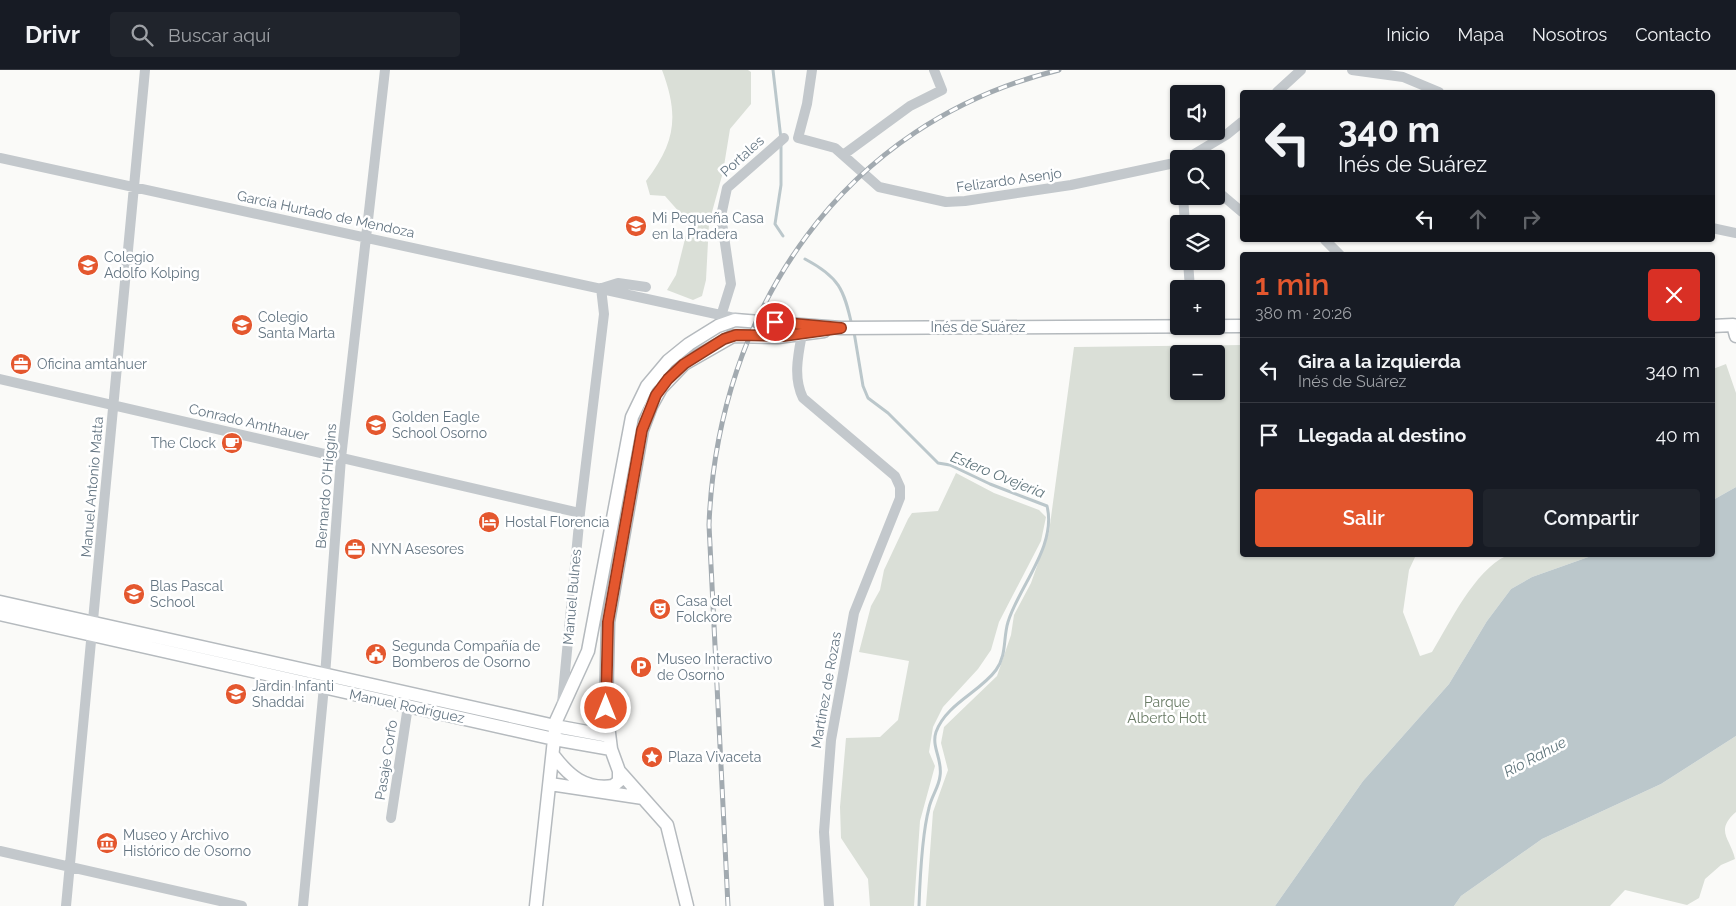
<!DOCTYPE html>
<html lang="es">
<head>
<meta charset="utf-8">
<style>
	:root { --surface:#171b24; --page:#20242c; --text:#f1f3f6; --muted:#9ea1a6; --line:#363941; --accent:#e4572e }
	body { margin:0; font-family:Raleway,sans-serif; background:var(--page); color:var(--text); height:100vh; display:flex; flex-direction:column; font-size:19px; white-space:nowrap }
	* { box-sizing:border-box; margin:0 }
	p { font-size:16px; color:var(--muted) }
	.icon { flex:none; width:28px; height:28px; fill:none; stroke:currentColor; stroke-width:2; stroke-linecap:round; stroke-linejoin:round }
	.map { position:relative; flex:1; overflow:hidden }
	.side { position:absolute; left:1240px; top:182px; width:475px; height:305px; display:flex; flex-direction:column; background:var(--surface); border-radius:5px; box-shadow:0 1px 4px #0004 }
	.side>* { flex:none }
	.banner { position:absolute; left:1240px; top:20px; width:475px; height:152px; border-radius:5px; box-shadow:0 1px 4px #0004; background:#171b24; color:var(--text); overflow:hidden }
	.buttons { position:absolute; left:1170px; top:15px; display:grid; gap:10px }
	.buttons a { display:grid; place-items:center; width:55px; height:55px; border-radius:5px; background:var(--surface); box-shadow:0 1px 4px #0004; font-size:25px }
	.pin { position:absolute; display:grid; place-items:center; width:42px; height:42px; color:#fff; margin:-21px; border:2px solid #fff; border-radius:50%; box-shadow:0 1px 5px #0007 }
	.me { position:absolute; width:55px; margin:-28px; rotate:0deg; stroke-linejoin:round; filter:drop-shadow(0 0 4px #0008) }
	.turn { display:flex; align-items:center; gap:18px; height:105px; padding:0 15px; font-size:22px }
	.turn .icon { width:65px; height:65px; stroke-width:2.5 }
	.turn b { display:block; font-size:35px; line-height:42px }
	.lanes { display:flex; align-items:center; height:48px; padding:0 15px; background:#0003; justify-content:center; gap:25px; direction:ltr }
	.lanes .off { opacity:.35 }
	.round { display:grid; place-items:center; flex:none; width:52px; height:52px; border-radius:5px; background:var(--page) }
	.overview { display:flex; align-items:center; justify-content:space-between; height:85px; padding:0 15px }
	h1 { font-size:30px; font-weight:600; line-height:38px; color:var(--accent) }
	.action { display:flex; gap:10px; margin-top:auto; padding:10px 15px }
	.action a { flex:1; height:58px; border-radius:5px; background:var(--accent); color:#fff; font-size:20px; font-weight:600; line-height:58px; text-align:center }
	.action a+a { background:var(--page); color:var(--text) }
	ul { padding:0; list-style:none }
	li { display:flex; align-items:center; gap:15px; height:65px; padding:0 15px; border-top:1px solid var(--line) }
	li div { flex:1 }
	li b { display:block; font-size:19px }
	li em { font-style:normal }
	header { display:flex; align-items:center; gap:30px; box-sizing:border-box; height:70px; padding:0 25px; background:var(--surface); border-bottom:1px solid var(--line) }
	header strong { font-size:24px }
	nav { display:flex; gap:28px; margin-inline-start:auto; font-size:18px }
	.search { width:350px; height:45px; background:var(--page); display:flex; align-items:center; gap:12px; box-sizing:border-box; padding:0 18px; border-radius:5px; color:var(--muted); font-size:19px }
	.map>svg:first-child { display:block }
</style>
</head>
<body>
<header>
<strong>Drivr</strong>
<div class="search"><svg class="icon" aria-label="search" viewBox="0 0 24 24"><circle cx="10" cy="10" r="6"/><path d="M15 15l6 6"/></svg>Buscar aquí</div>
<nav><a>Inicio</a><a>Mapa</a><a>Nosotros</a><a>Contacto</a></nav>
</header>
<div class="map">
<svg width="1736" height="836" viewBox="0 0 1736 836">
	<rect width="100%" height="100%" fill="#fafaf8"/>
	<path fill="#dadfd7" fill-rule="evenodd" d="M662 0H748L751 2V34L730 59 723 102 709 153 706 210 702 226 693 230 667 220 676 205 689 153 665 126 650 125 646 111C676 72 679 45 662 0Z
		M1242 275V485H1416L1409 500 1403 542 1420 586 1432 582C1449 554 1475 500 1506 486 1514 482 1580 485 1594 485L1532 507 1511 519 1487 551 1449 614 1363 711 1275 836H926L933 742 948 700 941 673 944 657 997 606 1011 565 1014 545 1031 513 1049 462 1074 277ZM1179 284H1216V321H1179Z
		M1726 294 1736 323V417L1713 430V299Z
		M956 403 994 423 1039 440 1046 447 1041 471 999 552 991 580 978 599 943 637 933 657 929 682 935 696 920 751 914 836H870L868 809 841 768 840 737 846 668 880 667 898 650 909 591 859 582 871 536 880 520 884 500 908 449 912 443 938 441Z
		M1736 666V742C1714 761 1731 769 1735 789L1721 795 1705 809 1699 828 1687 835 1625 820 1610 836H1454L1461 826 1542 769 1661 714Z"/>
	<path fill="#bbc7cb" d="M1736 417V666L1661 714 1542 769 1461 826 1454 836H1275L1363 711 1449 614 1487 551 1511 519 1532 507 1594 485H1712L1713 430Z"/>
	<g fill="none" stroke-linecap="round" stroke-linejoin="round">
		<path stroke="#bbc7cb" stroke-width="3" d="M773 0 781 69
			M781 75V115L775 154 783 166
			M805 189C839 207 844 219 852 256
			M854 262 863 316 868 328 888 343 938 393 950 395 990 414 1047 436C1057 476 1019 516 1008 552 1003 568 1007 585 996 600 980 622 946 634 936 662 931 677 943 690 940 706 939 717 931 727 929 738 922 764 920 808 919 836"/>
		<g stroke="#b5babe" stroke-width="15">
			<path id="major" d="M1712 256 1733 255 1736 266
				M0 532 555 656 609 666
				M0 544 554 669 611 679
				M553 685C569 706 585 720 613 716L619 711V701
				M550 714 643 728
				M536 836 556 651 588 581 632 347 647 316 668 291 689 274 718 256 735 250 841 258 1242 256
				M687 836 667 755 619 701 611 679 606 639 608 552 642 360 651 336 661 318 684 294 733 266 778 267 824 261"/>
		</g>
		<path stroke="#c3c8cc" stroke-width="10" d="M812 0 807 34 798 68 835 78 879 117 946 132 965 131 1071 115 1179 92
			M1352 0 1403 7 1439 22
			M1277 22 1301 0
			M843 85 910 36 942 20 934 0
			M0 88 739 249
			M1186 89 1226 65 1242 52
			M1216 120 1242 142
			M1183 126 1185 154
			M1712 158 1736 163
			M1325 170 1340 185
			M1188 191 1190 219
			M602 218 618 213 646 217
			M721 246 731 214 721 146 727 118 784 68
			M802 264C798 285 793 308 803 328L895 406 900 417V428L854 543 831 670 824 762 829 836
			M0 309 580 443
			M562 634 580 443 604 244 601 218
			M391 748 408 636
			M0 781 242 836
			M66 836 145 0
			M303 836 325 606 341 388 385 0"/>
		<use href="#major" stroke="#fff" stroke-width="12"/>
		<g stroke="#a2aab0" stroke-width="5">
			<path id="rail" d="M728 836 709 455C717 240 844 52 1059 0"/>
		</g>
		<use href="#rail" stroke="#fff" stroke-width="3" stroke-dasharray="9" stroke-linecap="butt"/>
	</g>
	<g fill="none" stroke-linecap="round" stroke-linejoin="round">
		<g stroke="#94391e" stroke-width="12">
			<path id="route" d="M606 638 608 552 642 360 656 325 668 309 684 294 724 269 736 265 783 266 841 258 775 252"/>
		</g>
		<use href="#route" stroke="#e4572e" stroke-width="9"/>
	</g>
	<defs>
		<g id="school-disc" transform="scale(1.125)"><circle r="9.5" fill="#e4572e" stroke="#fff"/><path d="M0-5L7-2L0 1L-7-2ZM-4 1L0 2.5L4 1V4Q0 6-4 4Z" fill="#fff"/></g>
		<g id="office-disc" transform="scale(1.125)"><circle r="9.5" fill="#e4572e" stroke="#fff"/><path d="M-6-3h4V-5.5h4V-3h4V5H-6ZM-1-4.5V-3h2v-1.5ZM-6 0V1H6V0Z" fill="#fff"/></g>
		<g id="cafe-disc" transform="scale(1.125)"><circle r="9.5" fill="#e4572e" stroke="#fff"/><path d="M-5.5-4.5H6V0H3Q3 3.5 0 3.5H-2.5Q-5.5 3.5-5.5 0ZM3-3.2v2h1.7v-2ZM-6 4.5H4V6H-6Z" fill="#fff"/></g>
		<g id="hotel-disc" transform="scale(1.125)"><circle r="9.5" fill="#e4572e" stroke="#fff"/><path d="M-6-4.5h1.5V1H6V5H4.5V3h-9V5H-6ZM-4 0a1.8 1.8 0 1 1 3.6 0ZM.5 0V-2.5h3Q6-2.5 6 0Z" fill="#fff"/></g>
		<g id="theatre-disc" transform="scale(1.125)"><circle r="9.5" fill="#e4572e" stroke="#fff"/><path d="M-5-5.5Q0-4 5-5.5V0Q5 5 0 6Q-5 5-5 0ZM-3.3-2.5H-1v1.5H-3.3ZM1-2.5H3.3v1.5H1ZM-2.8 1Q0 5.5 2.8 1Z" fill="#fff"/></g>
		<g id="civic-disc" transform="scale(1.125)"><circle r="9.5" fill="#e4572e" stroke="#fff"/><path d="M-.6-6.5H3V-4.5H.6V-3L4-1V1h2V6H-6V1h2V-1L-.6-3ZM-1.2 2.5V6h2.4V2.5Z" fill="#fff"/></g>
		<g id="parking-disc" transform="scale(1.125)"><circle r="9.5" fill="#e4572e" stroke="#fff"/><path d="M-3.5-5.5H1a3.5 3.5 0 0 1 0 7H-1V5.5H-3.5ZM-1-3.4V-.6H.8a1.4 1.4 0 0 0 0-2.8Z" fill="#fff"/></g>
		<g id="sight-disc" transform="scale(1.125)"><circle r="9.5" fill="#e4572e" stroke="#fff"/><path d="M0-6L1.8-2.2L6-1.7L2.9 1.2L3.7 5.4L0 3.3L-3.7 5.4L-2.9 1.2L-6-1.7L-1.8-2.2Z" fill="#fff"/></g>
		<g id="museum-disc" transform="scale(1.125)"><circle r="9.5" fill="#e4572e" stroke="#fff"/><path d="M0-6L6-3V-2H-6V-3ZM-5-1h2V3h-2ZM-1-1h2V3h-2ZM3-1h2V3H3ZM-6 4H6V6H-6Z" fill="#fff"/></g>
	</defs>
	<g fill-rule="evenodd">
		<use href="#school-disc" x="636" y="156"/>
		<use href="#school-disc" x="88" y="195"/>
		<use href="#school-disc" x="242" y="255"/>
		<use href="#office-disc" x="21" y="294"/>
		<use href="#school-disc" x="376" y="355"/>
		<use href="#cafe-disc" x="232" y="373"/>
		<use href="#hotel-disc" x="489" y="452"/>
		<use href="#office-disc" x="355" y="479"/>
		<use href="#school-disc" x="134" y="524"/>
		<use href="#theatre-disc" x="660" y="539"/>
		<use href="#civic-disc" x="376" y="584"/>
		<use href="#parking-disc" x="641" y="597"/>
		<use href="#school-disc" x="236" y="624"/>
		<use href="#sight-disc" x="652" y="687"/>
		<use href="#museum-disc" x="107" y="773"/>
	</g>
	<g text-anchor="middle" stroke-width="5" stroke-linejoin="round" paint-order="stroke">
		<g font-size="14" fill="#657683" stroke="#fff">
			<text transform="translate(742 86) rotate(-42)" y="5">Portales</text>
			<text transform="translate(1009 110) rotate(-8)" y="5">Felizardo Asenjo</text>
			<text transform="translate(326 144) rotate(12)" y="5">García Hurtado de Mendoza</text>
			<text x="978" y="262">Inés de Suárez</text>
			<text transform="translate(249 352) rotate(13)" y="5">Conrado Amthauer</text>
			<text transform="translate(326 416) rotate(-85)" y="5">Bernardo O'Higgins</text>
			<text transform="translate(92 417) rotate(-85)" y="5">Manuel Antonio Matta</text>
			<text transform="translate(572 527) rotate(-85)" y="5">Manuel Bulnes</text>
			<text transform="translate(826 620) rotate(-80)" y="5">Martínez de Rozas</text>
			<text transform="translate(407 636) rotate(12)" y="5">Manuel Rodríguez</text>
			<text transform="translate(386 690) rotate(-81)" y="5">Pasaje Corfo</text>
		</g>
		<g font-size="14" fill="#657683" stroke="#fff" text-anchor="start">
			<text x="652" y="153">Mi Pequeña Casa<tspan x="652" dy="16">en la Pradera</tspan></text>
			<text x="104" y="192">Colegio<tspan x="104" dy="16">Adolfo Kolping</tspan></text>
			<text x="258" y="252">Colegio<tspan x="258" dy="16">Santa Marta</tspan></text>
			<text x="37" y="299">Oficina amtahuer</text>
			<text x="392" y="352">Golden Eagle<tspan x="392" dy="16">School Osorno</tspan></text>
			<text x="216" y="378" text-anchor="end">The Clock</text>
			<text x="505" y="457">Hostal Florencia</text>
			<text x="371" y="484">NYN Asesores</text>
			<text x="150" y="521">Blas Pascal<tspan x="150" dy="16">School</tspan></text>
			<text x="676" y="536">Casa del<tspan x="676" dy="16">Folckore</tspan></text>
			<text x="392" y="581">Segunda Compañía de<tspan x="392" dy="16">Bomberos de Osorno</tspan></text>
			<text x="657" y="594">Museo Interactivo<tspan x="657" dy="16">de Osorno</tspan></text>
			<text x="252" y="621">Jardin Infanti<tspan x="252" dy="16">Shaddai</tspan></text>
			<text x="668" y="692">Plaza Vivaceta</text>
			<text x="123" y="770">Museo y Archivo<tspan x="123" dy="16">Histórico de Osorno</tspan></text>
		</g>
		<g font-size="14" fill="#687a64" stroke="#fff">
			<text x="1167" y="637">Parque<tspan x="1167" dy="16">Alberto Hott</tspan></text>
		</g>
		<g font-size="15" font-style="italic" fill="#60757c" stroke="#fff">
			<text transform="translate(998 405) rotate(22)" y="5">Estero Ovejeria</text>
			<text transform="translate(1535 687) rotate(-28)" y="5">Río Rahue</text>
		</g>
	</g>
</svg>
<div class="buttons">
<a><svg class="icon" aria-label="sound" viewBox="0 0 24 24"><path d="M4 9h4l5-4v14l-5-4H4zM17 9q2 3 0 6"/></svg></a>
<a><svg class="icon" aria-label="search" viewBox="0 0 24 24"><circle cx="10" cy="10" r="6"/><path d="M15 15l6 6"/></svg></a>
<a><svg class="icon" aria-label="layers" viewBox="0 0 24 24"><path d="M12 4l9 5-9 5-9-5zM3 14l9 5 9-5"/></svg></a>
<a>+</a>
<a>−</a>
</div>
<div class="pin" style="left:775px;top:252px;background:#d93025"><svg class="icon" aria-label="arrive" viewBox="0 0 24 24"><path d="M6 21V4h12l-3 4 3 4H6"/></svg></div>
<svg class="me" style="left:606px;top:638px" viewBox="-20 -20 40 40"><circle r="17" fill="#e4572e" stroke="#fff" stroke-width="3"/><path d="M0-11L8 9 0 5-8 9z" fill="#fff"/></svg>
<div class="banner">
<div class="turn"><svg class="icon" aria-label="left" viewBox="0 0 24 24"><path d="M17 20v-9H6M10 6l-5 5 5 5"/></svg><div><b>340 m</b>Inés de Suárez</div></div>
<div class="lanes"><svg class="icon" aria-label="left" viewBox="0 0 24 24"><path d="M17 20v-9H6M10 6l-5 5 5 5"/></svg><svg class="icon off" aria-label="ahead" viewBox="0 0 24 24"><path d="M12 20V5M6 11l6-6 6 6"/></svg><svg class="icon off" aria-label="right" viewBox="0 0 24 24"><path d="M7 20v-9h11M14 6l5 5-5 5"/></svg></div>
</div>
<section class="side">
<div class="overview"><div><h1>1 min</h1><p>380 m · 20:26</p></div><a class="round" style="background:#d93025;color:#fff"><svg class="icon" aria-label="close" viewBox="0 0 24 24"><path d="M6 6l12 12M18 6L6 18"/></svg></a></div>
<ul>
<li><svg class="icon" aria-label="left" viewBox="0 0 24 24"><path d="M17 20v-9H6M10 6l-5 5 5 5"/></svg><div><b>Gira a la izquierda</b><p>Inés de Suárez</p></div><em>340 m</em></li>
<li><svg class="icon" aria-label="arrive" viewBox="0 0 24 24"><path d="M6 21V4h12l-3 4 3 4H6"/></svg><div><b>Llegada al destino</b></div><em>40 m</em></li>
</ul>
<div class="action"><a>Salir</a><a>Compartir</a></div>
</section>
</div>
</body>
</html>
